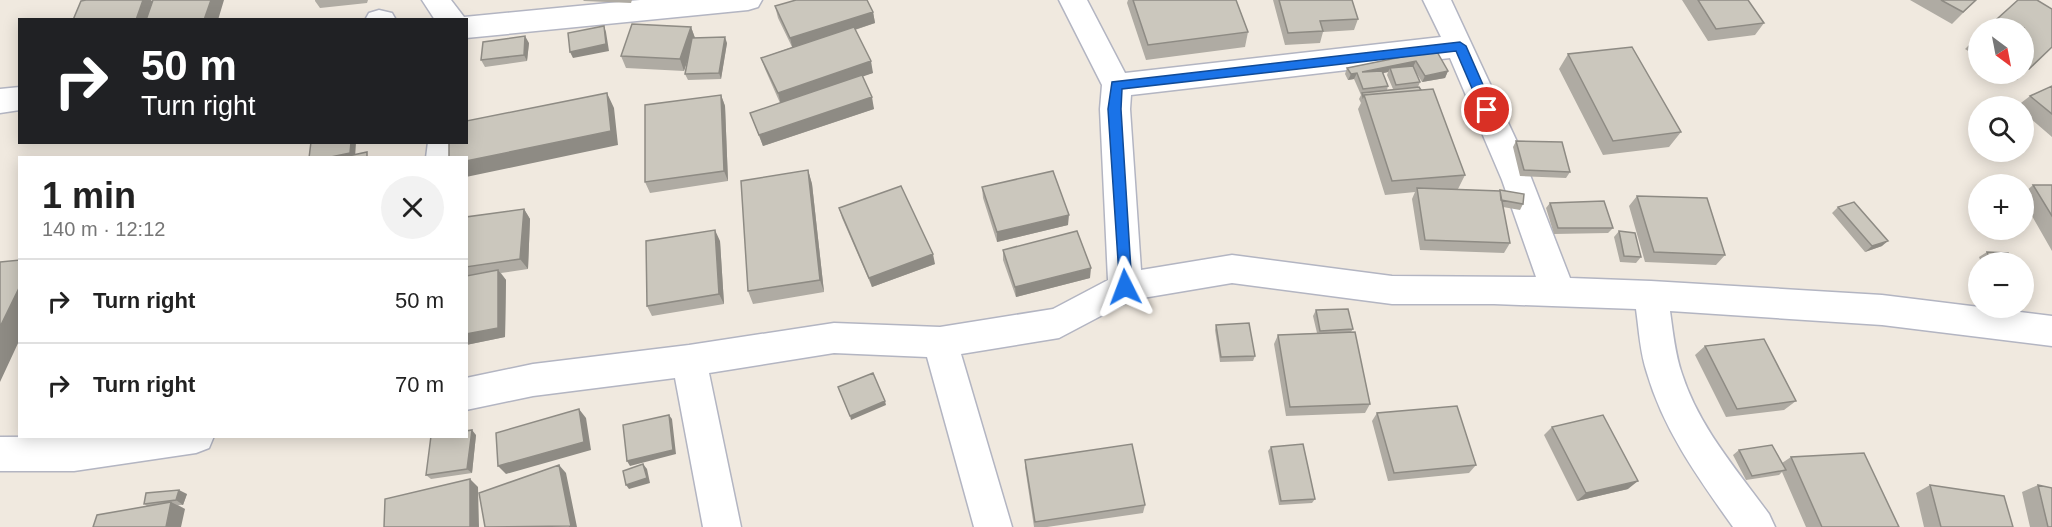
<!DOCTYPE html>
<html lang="en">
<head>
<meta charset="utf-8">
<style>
	:root { --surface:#fff; --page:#f2f2f2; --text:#222; --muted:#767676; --line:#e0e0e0 }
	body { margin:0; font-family:Arial,sans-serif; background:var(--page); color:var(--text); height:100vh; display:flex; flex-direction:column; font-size:22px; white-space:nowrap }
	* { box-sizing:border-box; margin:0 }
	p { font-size:20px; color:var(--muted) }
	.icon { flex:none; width:33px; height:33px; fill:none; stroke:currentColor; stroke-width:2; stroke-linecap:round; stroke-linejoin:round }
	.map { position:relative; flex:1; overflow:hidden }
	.panel { position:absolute; left:18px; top:156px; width:450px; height:282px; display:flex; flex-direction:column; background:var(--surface); border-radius:0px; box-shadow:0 3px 15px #0003 }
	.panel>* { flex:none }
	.banner { position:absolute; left:18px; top:18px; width:450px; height:126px; border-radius:0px; box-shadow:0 3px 15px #0003; background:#202124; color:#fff; overflow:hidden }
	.needle { width:39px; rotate:148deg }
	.buttons { position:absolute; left:1968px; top:18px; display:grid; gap:12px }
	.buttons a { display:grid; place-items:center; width:66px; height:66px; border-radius:50%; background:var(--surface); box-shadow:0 3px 15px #0003; font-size:30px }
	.pin { position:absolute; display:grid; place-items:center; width:51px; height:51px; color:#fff; margin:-26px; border:3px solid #fff; border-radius:50%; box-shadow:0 2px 6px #0007 }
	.me { position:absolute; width:66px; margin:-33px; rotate:357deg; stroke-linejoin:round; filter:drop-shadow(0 0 4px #0008) }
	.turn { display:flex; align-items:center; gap:21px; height:126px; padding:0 24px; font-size:27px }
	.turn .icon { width:78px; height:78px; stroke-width:2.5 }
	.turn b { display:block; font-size:42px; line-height:51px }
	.round { display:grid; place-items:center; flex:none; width:63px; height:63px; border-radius:32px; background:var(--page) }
	.head { display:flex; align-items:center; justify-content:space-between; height:102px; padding:0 24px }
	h1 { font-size:36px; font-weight:700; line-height:45px }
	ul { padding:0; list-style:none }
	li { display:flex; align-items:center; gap:18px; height:84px; padding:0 24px; border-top:2px solid var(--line) }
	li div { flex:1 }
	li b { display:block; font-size:22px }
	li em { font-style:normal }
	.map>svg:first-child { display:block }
</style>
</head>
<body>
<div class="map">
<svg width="2052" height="527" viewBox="0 0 2052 527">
	<rect width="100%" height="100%" fill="#f0e9df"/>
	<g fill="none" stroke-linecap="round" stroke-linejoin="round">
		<g stroke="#b3b5c2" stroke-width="3">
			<path id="minor" d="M422 0H451L464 17 640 0H762L758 7 748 10 466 38V20H435Z
				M1059 0H1087L1125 73 1441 37 1423 0H1451L1518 144 1570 278 1651 281 1882 295 2052 316V346L1882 325 1670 311C1673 332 1675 354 1682 374 1699 427 1737 470 1769 514L1775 527H1733C1699 479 1664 431 1647 373 1640 353 1639 330 1636 309L1494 304H1392L1232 283 1131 300 1059 338 961 354 1012 527H974L927 357 834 353 709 373 741 527H703L675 378 533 396 466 410V378L533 364 689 345 834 323 940 327 1053 309 1108 280 1100 109 1102 85ZM1450 58 1502 180 1536 277 1392 276 1232 255 1141 270 1130 109 1131 95Z
				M379 10 392 13 396 20H365L369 13Z
				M20 87V110L0 113V89Z
				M428 142H458L457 158H426Z
				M214 436 209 448 196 453 74 471H0V437Z"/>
		</g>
		<use href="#minor" fill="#fff" fill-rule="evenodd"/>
	</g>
	<path fill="#afaba3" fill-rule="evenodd" d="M315 0H368L367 3 320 8 315 1Z
		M583 0H632L631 3 584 1Z
		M1128 0H1236L1248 32 1245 47 1146 60 1127 3Z
		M1273 0H1352L1358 19 1354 30 1323 32 1320 43 1285 45Z
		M1682 0H1748L1764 23 1755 35 1708 41Z
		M1910 0H1976L1952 24Z
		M775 6 873 12 875 23 855 30 873 73 862 76 874 109 763 146 750 113 780 103 765 69 761 58 792 47 778 18Z
		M691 27 695 38 727 43 721 79 688 80 685 74 687 61 684 71 626 68 621 56Z
		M2024 28 2029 69 2017 80 2005 74H2024Z
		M1978 36V57L1965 49Z
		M529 43 527 61 485 67 481 60Z
		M1436 50 1448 71 1445 78 1422 82 1414 69 1420 82 1418 87 1465 175 1458 189H1452L1499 191 1500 190 1523 204 1520 210 1503 207 1510 243 1504 253 1420 250 1412 199 1415 192 1385 195 1358 109 1361 103 1359 99 1361 95 1354 79 1348 80 1345 74 1347 68ZM1388 72 1387 75 1393 89 1387 90 1388 86 1383 73Z
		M1568 54 1681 132 1669 147 1603 155 1559 69Z
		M2052 86V137L2024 113V106H2017L2030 96Z
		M721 95 725 106 728 181 650 193 645 182Z
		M1516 141 1570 172 1566 178 1520 176 1513 147Z
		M808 170 812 184 824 292 753 304 748 291Z
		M2033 185H2052V251L2024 202V193Z
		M982 187 1068 225 997 242 983 198Z
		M1637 196 1725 255 1716 265 1645 262 1629 206Z
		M1550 203 1613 228 1608 233 1554 234 1546 208Z
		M1838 207 1882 246 1865 252 1832 213Z
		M839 208 935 264 872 287 842 218Z
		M524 209 530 219 528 269 501 273 506 280 505 337 466 345V217Z
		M1619 231 1641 257 1636 263 1620 262 1614 237Z
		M720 241 724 304 652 316 647 306Z
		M1003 250 1090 278 1016 297 1003 260Z
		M1987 252 2012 262H1981L1979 257Z
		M1316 310 1353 329 1351 332 1370 404 1365 413 1286 416 1274 344 1278 335 1317 333 1313 316Z
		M1216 325 1255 356 1253 361 1220 362 1215 330Z
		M1705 346 1796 401 1784 410 1726 417 1695 355Z
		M1377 413 1476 465 1469 473 1388 481 1372 421Z
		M1552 427 1628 489 1577 501 1544 435Z
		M476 435 472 473 431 479 426 475Z
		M1271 447 1315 499 1312 503 1279 505 1268 451Z
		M1739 450 1782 463 1791 457 1899 527H1806L1782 472 1779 475 1746 480 1733 455Z
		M1025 460 1145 505 1143 513 1047 527H1034L1025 467Z
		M1930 485 2013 527H1924L1916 493Z
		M2038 485 2052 527H2030L2022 492Z
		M187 494 183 505H178L185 509 147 506 144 504Z"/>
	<path fill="#8e8b84" d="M143 0H151L156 5 151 20H136Z
		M211 0H224L218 20H204Z
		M873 12 875 23 793 50 790 38Z
		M604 26 606 32 609 51 573 58 570 52Z
		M691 27 695 38 684 71 680 59Z
		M525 36 529 43 527 61 524 55Z
		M725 37 727 43 721 79 719 73Z
		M871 61 873 73 781 105 778 93Z
		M1416 61 1413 67 1390 68 1388 72 1360 78 1362 72Z
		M1448 71 1445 78 1422 82 1425 76Z
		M1357 73 1354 79 1348 80 1351 74Z
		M607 93 614 108 618 145 466 177V161Z
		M721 95 725 106 728 181 724 171Z
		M872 97 874 109 763 146 759 135Z
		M351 142H356L355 158H326Z
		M808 170 812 184 824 292 820 280Z
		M524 209 530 219 528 269 520 259Z
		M1069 215 1068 225 997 242V232Z
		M715 230 720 241 724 304 719 294Z
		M1888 241 1882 246 1865 252 1872 246Z
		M933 254 935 264 872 287 869 278Z
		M1091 268 1090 278 1016 297 1015 287Z
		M498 270 506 280 505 337 466 345V334Z
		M20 286V339L0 382V327Z
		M885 401 886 405 851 420 850 416Z
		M579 409 586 418 591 450 506 474 498 466Z
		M669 415 672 419 676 454 630 466 627 461Z
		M472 430 476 435 472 473 467 469Z
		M643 464 647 469 650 483 629 489 626 485Z
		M559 465 566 473 577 527H569Z
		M470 479 478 487 479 527H470Z
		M1638 481 1628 489 1577 501 1586 493Z
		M179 490 187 494 183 505 176 500Z
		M171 502 185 509 181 527H166Z"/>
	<path fill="#cbc7bd" stroke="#8e8b84" stroke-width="1.5" d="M86 0H143L136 20H73L81 1Z
		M153 0H211L204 20H146Z
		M796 0H867L873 12 790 38 775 6Z
		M1133 0H1236L1248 32 1148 45Z
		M1279 0H1352L1358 19 1320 21 1323 31 1288 33Z
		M1698 0H1748L1764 23 1716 29Z
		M1941 0H1976L1963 12Z
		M2018 0H2037L2052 9V47L2029 69 2024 66V28H1987Z
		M632 24 691 27 680 59 621 56Z
		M604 26 606 44 570 52 568 33Z
		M854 27 871 61 778 93 761 58Z
		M525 36 524 55 481 60 483 42Z
		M725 37 719 73 685 74 692 38Z
		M1632 47 1681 132 1613 141 1568 54Z
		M1436 50 1448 71 1425 76 1416 61 1362 72 1382 71 1388 86 1363 89 1357 73 1351 74 1347 68Z
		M1413 66 1420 82 1396 85 1390 68Z
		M862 75 872 97 759 135 750 113Z
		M2052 86V114L2030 96Z
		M1419 87 1421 90 1364 95 1363 97 1362 93Z
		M1433 89 1465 175 1392 181 1364 95Z
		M607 93 611 131 466 161V158H449V142H466V121Z
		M721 95 724 171 645 182V105Z
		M1516 141 1562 142 1570 172 1524 170Z
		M311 142H351L350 153 326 158H309Z
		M367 152V158H339Z
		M808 170 820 280 748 291 741 181Z
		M1053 171 1069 215 997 232 982 187Z
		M2033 185H2052V216Z
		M901 186 933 254 869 278 839 208Z
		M1417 188 1500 191 1510 243 1425 240Z
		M1500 190 1524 194 1523 204 1501 200Z
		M1637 196 1707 198 1725 255 1654 252Z
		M1604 201 1613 228H1558L1550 203Z
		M1854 202 1888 241 1872 246 1838 207Z
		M524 209 520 259 466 267V217Z
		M715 230 719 294 647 306 646 241Z
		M1077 231 1091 268 1015 287 1003 250Z
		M1619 231 1635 233 1641 257 1624 256Z
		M1987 252 2008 253 2012 262H1991Z
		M20 260V286L0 327V262Z
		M498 270V328L466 334V276Z
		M1348 309 1353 329 1320 331 1316 310Z
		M1249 323 1255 356 1221 357 1216 325Z
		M1355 332 1370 404 1290 407 1278 335Z
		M1764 339 1796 401 1737 409 1705 346Z
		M873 373 885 401 850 416 838 387Z
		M1457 406 1476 465 1394 473 1377 413Z
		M579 409 584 442 498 466 496 433Z
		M669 415 673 450 627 461 623 425Z
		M1603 415 1638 481 1586 493 1552 427Z
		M472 430 467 469 426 475 431 436H466V431Z
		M1132 444 1145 505 1035 522 1025 460Z
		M1303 444 1315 499 1281 501 1271 447Z
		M1772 445 1786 470 1752 476 1739 450Z
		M1864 453 1899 527H1822L1791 457Z
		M643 464 647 478 626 485 623 471Z
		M559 465 571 526 485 527 479 493Z
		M470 479V527H384L385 499Z
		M1930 485 2004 496 2013 527H1941Z
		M2038 485 2052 488V527H2048Z
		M179 490 176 500 144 504 146 493Z
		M171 502 166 527H93L97 515Z"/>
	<path fill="#1a73e8" stroke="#114b97" stroke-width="1.5" d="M1460 42 1466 46 1494 110 1492 114H1483L1456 51 1122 89 1121 109 1132 287 1130 291H1120L1108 109 1112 82Z"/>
</svg>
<div class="buttons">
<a><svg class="needle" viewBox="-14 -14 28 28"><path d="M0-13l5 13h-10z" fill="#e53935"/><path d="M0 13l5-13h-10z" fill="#767676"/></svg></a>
<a><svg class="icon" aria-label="search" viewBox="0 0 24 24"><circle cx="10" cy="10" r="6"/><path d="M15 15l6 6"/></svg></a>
<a>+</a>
<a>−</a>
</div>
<div class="pin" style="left:1487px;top:110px;background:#d93025"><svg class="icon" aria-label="arrive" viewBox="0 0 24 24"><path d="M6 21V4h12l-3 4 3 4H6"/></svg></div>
<svg class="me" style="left:1125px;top:287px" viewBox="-20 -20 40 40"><path d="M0-17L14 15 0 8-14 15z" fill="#1a73e8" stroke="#fff" stroke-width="4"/></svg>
<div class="banner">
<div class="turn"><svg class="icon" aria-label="right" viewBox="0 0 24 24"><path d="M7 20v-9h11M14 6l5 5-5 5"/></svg><div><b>50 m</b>Turn right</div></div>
</div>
<section class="panel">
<div class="head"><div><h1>1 min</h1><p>140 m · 12:12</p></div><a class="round"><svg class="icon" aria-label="close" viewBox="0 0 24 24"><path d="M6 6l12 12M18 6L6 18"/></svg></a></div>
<ul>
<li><svg class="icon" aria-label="right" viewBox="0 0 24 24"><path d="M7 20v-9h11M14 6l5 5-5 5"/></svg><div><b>Turn right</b></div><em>50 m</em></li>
<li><svg class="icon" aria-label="right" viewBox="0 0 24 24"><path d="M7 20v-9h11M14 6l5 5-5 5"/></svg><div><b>Turn right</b></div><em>70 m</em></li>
</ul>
</section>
</div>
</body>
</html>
